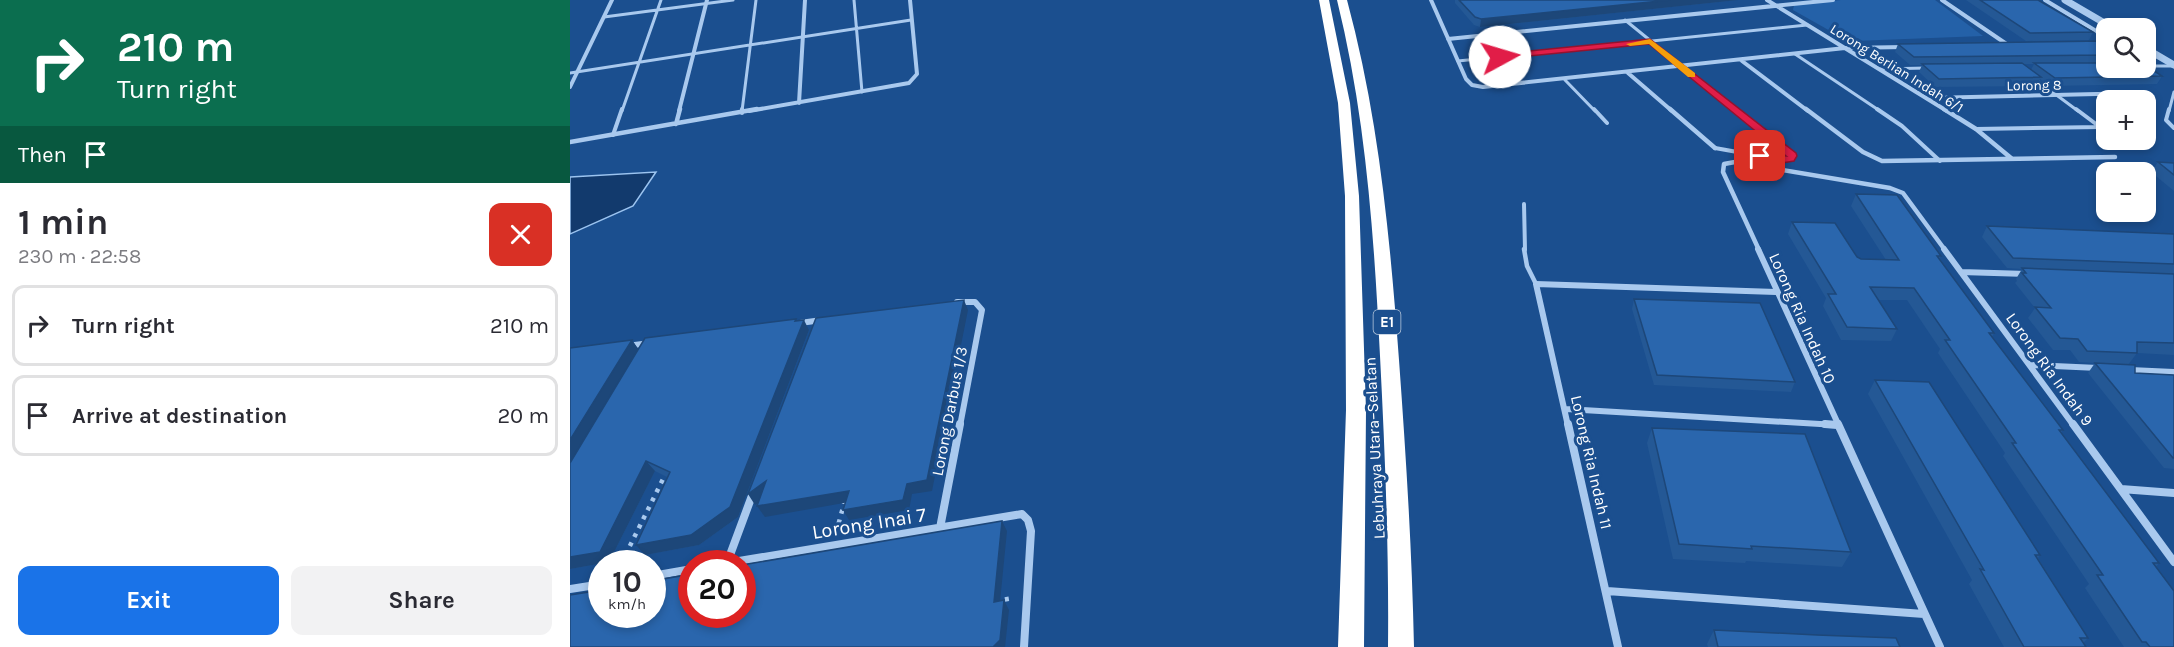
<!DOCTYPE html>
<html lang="en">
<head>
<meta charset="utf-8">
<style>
	:root { --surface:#fff; --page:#f2f2f3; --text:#2b2b33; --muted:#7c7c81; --line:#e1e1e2; --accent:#1a73e8 }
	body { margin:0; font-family:Karla,sans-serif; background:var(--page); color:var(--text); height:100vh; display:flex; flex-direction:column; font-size:22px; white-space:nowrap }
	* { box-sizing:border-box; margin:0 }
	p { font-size:20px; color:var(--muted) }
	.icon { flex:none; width:33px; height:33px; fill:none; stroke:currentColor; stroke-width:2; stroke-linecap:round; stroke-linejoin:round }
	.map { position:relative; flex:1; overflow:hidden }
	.drawer { display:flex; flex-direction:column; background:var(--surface); width:570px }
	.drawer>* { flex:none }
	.guide { background:#0b6e4f; color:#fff; overflow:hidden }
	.controls { position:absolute; left:1526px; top:18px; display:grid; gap:12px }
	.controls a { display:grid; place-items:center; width:60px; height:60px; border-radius:12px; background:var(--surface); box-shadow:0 3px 9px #0003; font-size:30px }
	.speed { position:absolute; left:18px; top:550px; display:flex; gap:12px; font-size:30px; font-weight:700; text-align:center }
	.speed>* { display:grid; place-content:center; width:78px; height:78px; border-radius:50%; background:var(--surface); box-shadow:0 3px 9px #0003; line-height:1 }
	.speed small { font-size:15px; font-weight:400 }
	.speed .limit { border:9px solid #d22; background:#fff; color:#111 }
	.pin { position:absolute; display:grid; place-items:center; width:51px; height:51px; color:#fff; margin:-26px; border-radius:12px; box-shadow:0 3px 9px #0006 }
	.me { position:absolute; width:66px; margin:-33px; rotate:84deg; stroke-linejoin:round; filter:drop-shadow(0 0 4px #0008) }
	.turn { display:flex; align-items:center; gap:21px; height:126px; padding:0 18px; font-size:27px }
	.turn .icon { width:78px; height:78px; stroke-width:2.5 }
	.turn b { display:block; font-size:42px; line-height:51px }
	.then { display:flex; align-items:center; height:57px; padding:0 18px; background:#0003; gap:12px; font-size:22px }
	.round { display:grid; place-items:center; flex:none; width:63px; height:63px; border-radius:12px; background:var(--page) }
	.head { display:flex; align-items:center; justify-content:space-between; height:102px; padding:0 18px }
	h1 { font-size:36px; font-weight:700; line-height:45px }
	.cta { display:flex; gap:12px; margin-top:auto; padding:12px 18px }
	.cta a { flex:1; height:69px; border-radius:12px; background:var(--accent); color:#fff; font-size:24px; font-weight:700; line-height:69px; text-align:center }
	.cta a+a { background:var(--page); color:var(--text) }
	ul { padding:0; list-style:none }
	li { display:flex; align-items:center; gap:18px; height:81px; margin:0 12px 9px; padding:0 6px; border:3px solid var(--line); border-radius:12px }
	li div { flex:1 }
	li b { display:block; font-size:22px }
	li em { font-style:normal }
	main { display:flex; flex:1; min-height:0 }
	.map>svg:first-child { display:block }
</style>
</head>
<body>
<main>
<section class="drawer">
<div class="guide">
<div class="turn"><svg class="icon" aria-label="right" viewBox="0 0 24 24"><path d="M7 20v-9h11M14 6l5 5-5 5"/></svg><div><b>210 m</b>Turn right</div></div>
<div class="then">Then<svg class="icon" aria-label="arrive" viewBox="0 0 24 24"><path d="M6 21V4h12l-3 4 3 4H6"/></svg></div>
</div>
<div class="head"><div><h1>1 min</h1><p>230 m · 22:58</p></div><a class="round" style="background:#d93025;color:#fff"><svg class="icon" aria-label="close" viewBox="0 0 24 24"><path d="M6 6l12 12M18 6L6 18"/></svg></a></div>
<ul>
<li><svg class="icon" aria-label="right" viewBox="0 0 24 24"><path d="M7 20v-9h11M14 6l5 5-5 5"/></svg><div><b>Turn right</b></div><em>210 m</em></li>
<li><svg class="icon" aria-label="arrive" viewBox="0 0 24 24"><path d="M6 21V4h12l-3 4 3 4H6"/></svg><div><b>Arrive at destination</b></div><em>20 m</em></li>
</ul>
<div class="cta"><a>Exit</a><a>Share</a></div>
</section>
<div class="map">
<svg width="1604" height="647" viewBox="0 0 1604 647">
	<rect width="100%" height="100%" fill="#1b4f8f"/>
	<path fill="#2461a8" d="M1271 0H1365L1413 36 1284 41 1271 37 1223 10 1224 5Z"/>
	<path fill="#123a6d" stroke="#9cc4f0" stroke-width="1.5" d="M86 172 63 206 0 234V177Z"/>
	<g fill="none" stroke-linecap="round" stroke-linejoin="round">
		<path stroke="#a9c9ee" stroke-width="4.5" stroke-dasharray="4 6" stroke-linecap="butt" d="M266 533 275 500
			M51 564 96 473
			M425 601 444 598"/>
		<path stroke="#a9c9ee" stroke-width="3" d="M284 0 292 92
			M34 17 163 0
			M1055 20 1167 111
			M1225 54 1310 111
			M888 61 1237 25
			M1575 66H1604
			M1310 69 1356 68
			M0 73 341 20
			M1465 79 1508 111
			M995 80 1025 111
			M52 111 91 0
			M172 111 186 0
			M1599 111 1604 92"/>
		<path stroke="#a9c9ee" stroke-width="4" d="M1024 109 1037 123
			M1307 109 1332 126 1370 161
			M1599 109 1596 120 1604 128
			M172 113V109
			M1406 129 1530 127 1506 109
			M43 135 52 109
			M1145 148 1212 160 1220 159 1222 156 1165 109
			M954 204 955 250"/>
		<path stroke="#a9c9ee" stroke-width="4.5" d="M954 249 957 266 966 284"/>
		<path stroke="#a9c9ee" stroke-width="4" d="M861 0 896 79 902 85 913 87 1275 48 1334 47
			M1197 0 1377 111
			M1372 0 1438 45
			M1475 0 1536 37
			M878 39 1263 0
			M1172 61 1238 111
			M1058 73 1102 111
			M0 87 42 0
			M1359 98 1571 93
			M229 103 235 0
			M109 111 137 0
			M179 111 339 83 347 74 340 0"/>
		<path stroke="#a9c9ee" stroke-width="4.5" d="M1100 109 1145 148
			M1236 109 1293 152 1312 161 1545 157
			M1374 109 1406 129 1441 158
			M106 124 110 109
			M0 142 187 109
			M1189 250 1153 172 1154 164 1165 162 1320 188 1333 193 1375 250"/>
		<path stroke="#a9c9ee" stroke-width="6" d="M1188 249 1269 426
			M1374 249 1504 426
			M1391 272 1457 274
			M387 302H405L412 310 390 426
			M230 323 252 320
			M57 346 80 343
			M1460 365 1528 368
			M1560 370 1604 372
			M996 409 1267 425
			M998 426 966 284 1206 292"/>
		<path stroke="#a9c9ee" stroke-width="8" d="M998 424 1048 647
			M1255 424 1267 425
			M1268 424 1370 647
			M1503 424 1604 562
			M1551 489 1604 493
			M370 528 390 424
			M157 563 183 493
			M151 564 452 514 458 520 461 531 454 647
			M82 576 122 569
			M0 589 32 584
			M1037 591 1354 614"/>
		<path stroke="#a9c9ee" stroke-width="7" d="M1495 0 1543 28
			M1575 48 1604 65"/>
		<path fill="#fff" fill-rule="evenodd" d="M749 0H759L780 103 789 196 796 410 794 647H768L776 410 775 196 768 103Z
			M767 0H777C809 118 820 238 829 360 836 456 842 551 844 647H818C819 550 815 453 810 356 804 236 796 117 767 0Z"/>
	</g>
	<path fill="#245895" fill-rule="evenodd" d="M885 0H1168L910 27 904 25 885 3Z
		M1396 0H1468L1523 32 1519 40 1456 41Z
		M1536 41V68L1592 76 1587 84 1480 86 1470 79 1467 86 1365 87 1349 72 1352 65H1340L1325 52 1328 44ZM1453 64H1464L1461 70Z
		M1588 162 1604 163V191L1581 172Z
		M1286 194 1371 256 1369 259 1424 333 1422 337 1493 430 1491 433 1589 563 1586 567 1604 647H1554L1515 588 1519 584 1433 456 1435 453 1368 353 1370 349 1337 300H1308L1327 329 1321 341 1271 340 1253 306 1256 298 1218 234 1222 222 1291 259 1316 260 1281 206Z
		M1417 226 1604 234V355L1567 353 1558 365 1509 362 1500 350H1483L1458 318 1465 308 1445 283 1447 281 1446 279 1452 269 1437 268 1412 237Z
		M1064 299 1225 382 1221 392 1084 385 1062 309Z
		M228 321 239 330 168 517 129 545 75 555 97 477 85 471 39 562 0 569V348L62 340 68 349Z
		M1525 363 1565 373 1604 375V469L1594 468 1518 373Z
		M1305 380 1470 555 1468 558 1518 638 1513 643 1516 647H1434L1399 584 1402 580 1298 394Z
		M1082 428 1281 552 1272 567 1176 561 1175 563 1103 559 1077 443Z
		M1144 630 1247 635 1330 647H1138L1137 644Z"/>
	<path fill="#1d4779" d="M1100 0H1168L910 27 911 19Z
		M394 300 398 310 362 491 342 494 339 510 279 520 273 510Z
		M226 319 231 327 234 320 239 330 168 517 129 545 75 555 66 545Z
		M62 340 69 350 0 465V440Z
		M76 461 85 471 39 562 0 569V557Z
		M196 481 203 492 185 505 178 494Z
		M279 491 285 501 195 517 187 506Z
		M432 521 437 531 429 612 424 602Z
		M434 600 439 610 435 647H423Z"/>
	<path fill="#2a66ad" stroke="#1d4779" stroke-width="1.5" d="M889 0H1100L911 19 905 17Z
		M1410 0H1468L1523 32 1460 33Z
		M1536 41V55L1344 57 1328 44Z
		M1452 63 1471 77 1369 79 1352 64Z
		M1464 63H1536V68H1575V65L1592 76 1485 78Z
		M1588 162 1604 163V175Z
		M1286 194 1327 195 1371 256H1367L1424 333H1419L1493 430H1489L1589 563H1583L1604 591V647H1580L1576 642H1572L1527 575H1533L1442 443H1446L1375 340H1380L1344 288 1300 287 1327 329 1277 327 1258 294H1266L1222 222 1265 223 1287 257 1291 259 1329 260Z
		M1417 226 1604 234V264L1443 258Z
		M1452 268 1604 274V343L1567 342V353L1517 351 1508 339 1490 338 1465 307 1481 308 1452 273H1456Z
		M1064 299 1190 303 1225 382 1087 375Z
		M394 300 357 480 337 484 333 500 273 510 279 491 187 506 196 481 178 494 246 318Z
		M226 319 225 321 234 320 160 507 121 535 66 545 100 472 76 461 30 552 0 557V463L75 338Z
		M62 340 0 440V348Z
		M1525 363 1565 365V373L1604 375V458H1603Z
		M1305 380 1359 382 1470 555H1465L1518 638H1510L1516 647H1454L1410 569 1414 570Z
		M1082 428 1235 434 1281 552 1181 546 1182 549 1109 544Z
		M432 521 424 602 434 600 430 640 423 647H0V595L32 590V615H82V581L122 574V615H172V565Z
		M1144 630 1247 635 1326 638 1330 647H1148Z"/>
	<path fill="#e11d48" stroke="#92132f" stroke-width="1.5" d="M1080 39 1226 153 1227 156 1224 161 1212 163 1186 158V154L1190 153 1216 156 1079 44 930 59 926 57 930 54Z"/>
	<path fill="#f59e0b" d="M1080 39 1125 73V77H1118L1079 44 1060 46 1056 44Z"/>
	<g text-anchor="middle" stroke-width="6" stroke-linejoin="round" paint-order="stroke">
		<g font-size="14" fill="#fff" stroke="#1b4f8f">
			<text transform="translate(1327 68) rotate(32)" y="5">Lorong Berlian Indah 6/1</text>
			<text transform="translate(1464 85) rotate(-1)" y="5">Lorong 8</text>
		</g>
		<rect fill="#1b4f8f" stroke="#bbcadd" stroke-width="1.5" x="803.5" y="310" width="27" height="24" rx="4.5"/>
		<g font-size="15" font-weight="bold" fill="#fff">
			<text x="817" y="327">E1</text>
		</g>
		<g font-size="16" fill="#fff" stroke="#1b4f8f">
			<text transform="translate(1233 318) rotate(66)" y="6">Lorong Ria Indah 10</text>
			<text transform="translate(1480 369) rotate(54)" y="6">Lorong Ria Indah 9</text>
			<text transform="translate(379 411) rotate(-79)" y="6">Lorong Darbus 1/3</text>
			<text transform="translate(804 448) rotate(-93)" y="6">Lebuhraya Utara–Selatan</text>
			<text transform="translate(1022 462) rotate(77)" y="6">Lorong Ria Indah 11</text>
		</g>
		<g font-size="20" fill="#fff" stroke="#1b4f8f">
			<text transform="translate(299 523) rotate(-9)" y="7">Lorong Inai 7</text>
		</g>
	</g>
</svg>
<div class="controls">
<a><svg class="icon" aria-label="search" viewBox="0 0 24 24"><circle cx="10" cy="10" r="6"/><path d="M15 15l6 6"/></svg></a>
<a>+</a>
<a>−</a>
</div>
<div class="speed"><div>10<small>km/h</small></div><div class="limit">20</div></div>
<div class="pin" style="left:1190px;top:156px;background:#d93025"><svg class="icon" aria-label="arrive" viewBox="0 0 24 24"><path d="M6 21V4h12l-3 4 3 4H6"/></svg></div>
<svg class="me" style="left:930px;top:57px" viewBox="-20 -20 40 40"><circle r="19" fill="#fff"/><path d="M0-13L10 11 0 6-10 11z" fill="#e11d48"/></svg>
</div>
</main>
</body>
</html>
